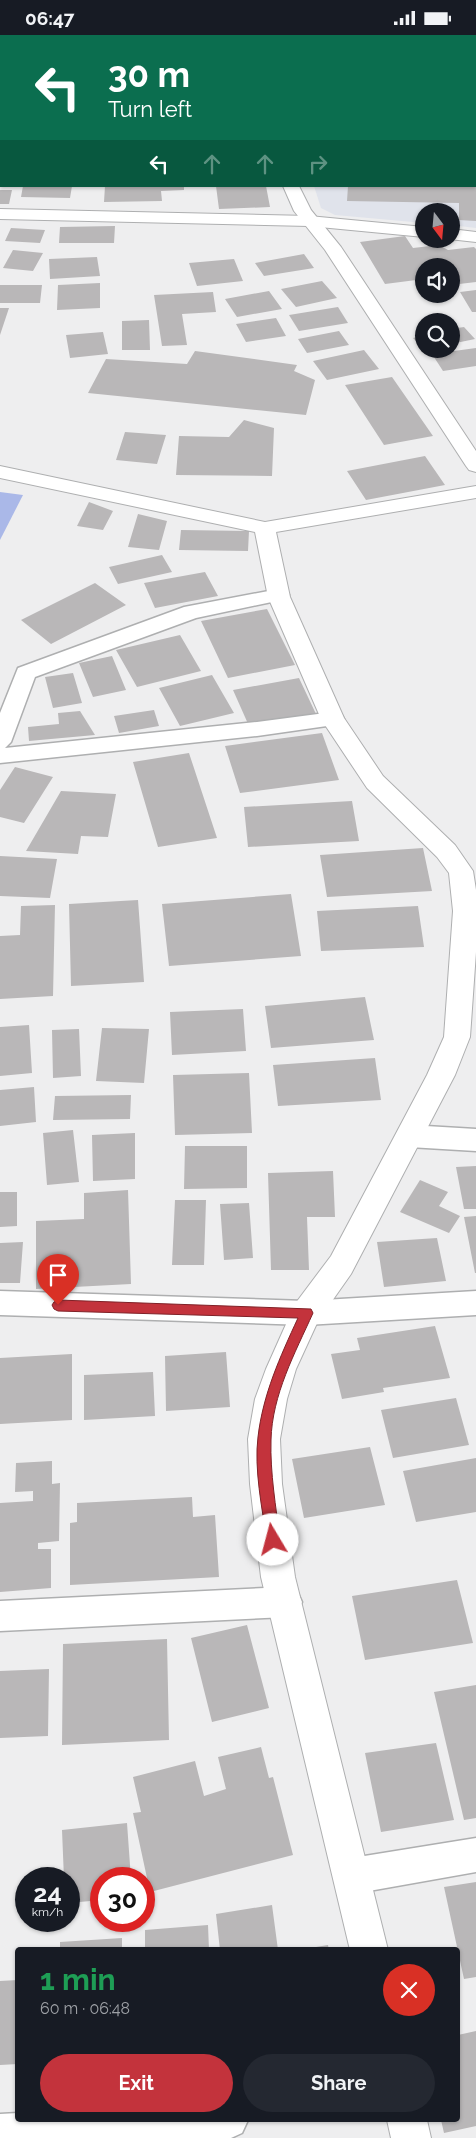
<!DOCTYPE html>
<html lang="en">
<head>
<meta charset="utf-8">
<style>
	:root { --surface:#171b24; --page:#242831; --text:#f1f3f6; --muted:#9ea1a6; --accent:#c3333c }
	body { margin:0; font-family:Raleway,sans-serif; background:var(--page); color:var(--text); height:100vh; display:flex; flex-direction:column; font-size:19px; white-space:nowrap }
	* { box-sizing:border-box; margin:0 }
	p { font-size:16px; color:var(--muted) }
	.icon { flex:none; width:28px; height:28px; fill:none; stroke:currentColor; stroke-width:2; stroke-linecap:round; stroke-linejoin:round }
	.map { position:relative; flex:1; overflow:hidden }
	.panel { position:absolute; left:15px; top:1912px; width:445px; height:175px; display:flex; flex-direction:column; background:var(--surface); border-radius:5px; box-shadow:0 1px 4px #0004 }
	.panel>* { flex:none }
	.hud { position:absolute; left:0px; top:0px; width:476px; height:152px; box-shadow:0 1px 4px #0004; background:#0b6e4f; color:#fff; overflow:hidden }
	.needle { width:32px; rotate:164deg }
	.tools { position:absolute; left:415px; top:168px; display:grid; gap:10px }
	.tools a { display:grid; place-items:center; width:45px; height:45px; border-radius:50%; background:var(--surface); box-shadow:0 1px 4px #0004; font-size:25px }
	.speed { position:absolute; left:15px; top:1832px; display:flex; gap:10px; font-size:25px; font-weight:700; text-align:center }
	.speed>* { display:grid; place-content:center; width:65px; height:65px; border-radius:50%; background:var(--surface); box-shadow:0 1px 4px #0004; line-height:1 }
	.speed small { font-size:12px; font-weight:400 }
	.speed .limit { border:8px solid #d22; background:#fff; color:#111 }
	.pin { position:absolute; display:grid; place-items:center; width:42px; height:42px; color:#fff; margin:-51px -21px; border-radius:50% 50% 50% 0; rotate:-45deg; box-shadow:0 0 5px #0007 }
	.pin .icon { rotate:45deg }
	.me { position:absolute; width:55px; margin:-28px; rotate:352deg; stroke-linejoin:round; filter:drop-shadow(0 0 4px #0008) }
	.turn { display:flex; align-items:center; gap:18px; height:105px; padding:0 25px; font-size:22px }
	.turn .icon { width:65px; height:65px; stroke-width:2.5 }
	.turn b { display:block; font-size:35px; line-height:42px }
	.lanes { display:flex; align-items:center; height:48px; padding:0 25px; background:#0003; justify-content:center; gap:25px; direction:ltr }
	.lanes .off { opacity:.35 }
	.round { display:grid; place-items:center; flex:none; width:52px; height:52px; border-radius:26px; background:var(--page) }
	.overview { display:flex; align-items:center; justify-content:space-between; height:85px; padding:0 25px }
	h1 { font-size:30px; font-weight:700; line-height:38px; color:#1e9e55 }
	.primary-button { display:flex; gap:10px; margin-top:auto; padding:10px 25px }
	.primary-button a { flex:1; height:58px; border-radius:30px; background:var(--accent); color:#fff; font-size:20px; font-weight:700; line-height:58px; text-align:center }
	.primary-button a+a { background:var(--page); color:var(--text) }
	.status { display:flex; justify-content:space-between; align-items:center; height:35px; padding:0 25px; background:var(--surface); direction:ltr }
	.status svg { height:14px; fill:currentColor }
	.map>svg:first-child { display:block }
</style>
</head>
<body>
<div class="status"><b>06:47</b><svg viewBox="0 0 49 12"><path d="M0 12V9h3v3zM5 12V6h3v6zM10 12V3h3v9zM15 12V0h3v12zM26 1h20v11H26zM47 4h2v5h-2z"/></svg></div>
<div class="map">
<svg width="476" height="2103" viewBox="0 0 476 2103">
	<rect width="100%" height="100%" fill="#eeeeef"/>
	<path fill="#e0e3eb" d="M475 54 476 193 451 190V176H424V188L335 180 321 173 314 151H475Z"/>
	<path fill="#aab8e8" d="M0 457 23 460 0 505Z"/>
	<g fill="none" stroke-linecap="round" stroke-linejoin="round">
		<path fill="#7da2e8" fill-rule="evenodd" d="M475 49H476V55H475Z
			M0 51H1V57H0Z"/>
	</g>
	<path fill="#b9b7b8" d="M23 151H72L70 163 21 162Z
		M105 151H184V155L161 156 162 166 104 167Z
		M216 151H266L270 172 219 174Z
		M348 151H476V186L459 185V168L347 166Z
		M0 155H12L9 169H0Z
		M115 191 114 208H59L60 192Z
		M11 193 45 195 40 208 5 206Z
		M405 201 413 213 439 210 448 215 474 212 476 214V247L451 250V231H424V244L385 249 360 207Z
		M13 215 43 218 33 236 3 233Z
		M304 219 314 233 264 241 255 228Z
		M97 222 100 241 50 244 49 224Z
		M234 224 243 246 197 251 189 228Z
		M322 246 337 263 296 272 281 254Z
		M100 248V273L57 275 58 250Z
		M0 250H42L40 268H0Z
		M476 255V277H472L460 257Z
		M269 256 282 274 237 282 225 264Z
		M213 257 216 277 182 279 187 310 162 311 154 260Z
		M338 272 348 288 299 296 289 280Z
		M0 273H9L0 300Z
		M276 283 286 301 246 307 236 289Z
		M149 285 150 315H122V286Z
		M464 292 475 304 451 309V294Z
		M339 296 349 310 307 318 298 304Z
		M103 297 108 319 70 323 66 300Z
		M424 300V314L413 303Z
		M476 313V331L443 336 432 319Z
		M364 315 379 334 327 345 313 326Z
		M195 316 297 330 294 336 315 345 306 380 88 358 106 324 187 329Z
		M392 342 433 401 384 410 345 350Z
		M244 385 274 393 272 441 176 440 179 401 229 402Z
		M125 397 166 400 157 429 116 425Z
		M425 421 445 450 366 465 347 436Z
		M89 467 113 476 103 495 77 491Z
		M138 479 167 486 159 515 128 512Z
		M181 495 249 496 248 516 179 515Z
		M162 520 172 537 118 549 109 532Z
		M205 537 218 561 155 573 144 548Z
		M95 548 126 570 51 609 21 585Z
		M267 574 295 630 228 643 201 586Z
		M180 600 201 636 137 652 116 615Z
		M112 621 126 655 93 662 79 628Z
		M73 638 82 668 53 673 45 642Z
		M212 640 234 678 180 691 159 653Z
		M299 643 316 679 249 691 233 655Z
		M154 675 159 691 119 698 114 681Z
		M80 676 95 700 29 706 28 692 59 689 58 678Z
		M322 698 339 745 240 758 225 711Z
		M189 718 217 803 158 812 133 727Z
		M15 732 53 742 24 788 0 782V755Z
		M61 756 116 759 108 802 81 801 78 819 26 816Z
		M352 766 359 806 248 812 244 772Z
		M423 813 432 856 327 862 320 820Z
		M0 821 57 824 50 863 0 861Z
		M291 859 301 921 169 931 162 869Z
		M138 865 144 947 71 951 69 869Z
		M55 870 53 961 0 964V901L20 900 21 871Z
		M418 871 424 912 321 916 317 876Z
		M365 962 374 1005 271 1013 265 971Z
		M243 974 246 1016 172 1020 170 977Z
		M29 990 32 1038 0 1041V992Z
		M102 993 149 994 144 1048 96 1046Z
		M79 994 81 1041 53 1043 52 995Z
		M375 1023 381 1065 278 1071 273 1030Z
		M249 1038 252 1098 175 1100 173 1040Z
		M34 1052 36 1087 0 1091V1055Z
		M131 1060 130 1084 53 1085 55 1061Z
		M73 1095 79 1147 47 1150 43 1098Z
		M135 1098V1144L93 1146 92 1100Z
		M185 1111H247V1153L184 1154Z
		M476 1131V1174H464L456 1132Z
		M333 1136 335 1182H307L309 1235H271L268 1138Z
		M420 1145 448 1157 439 1171 460 1181 449 1198 400 1177Z
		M128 1155 131 1249 36 1254V1186L84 1184V1158Z
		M0 1157H17V1191L0 1192Z
		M175 1165H206L204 1230H172Z
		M249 1168 253 1223 224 1225 220 1169Z
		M476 1181V1238H475L464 1182Z
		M437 1203 446 1246 384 1252 377 1207Z
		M23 1207 20 1248H0V1208Z
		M435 1291 450 1343 383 1353 384 1357 342 1364 331 1319 360 1315 357 1303Z
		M226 1317 230 1372 166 1376 165 1321Z
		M72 1319V1385L0 1389V1323Z
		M153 1337 155 1381 84 1385V1340Z
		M456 1363 469 1410 393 1423 381 1375Z
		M370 1412 385 1470 304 1483 292 1424Z
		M476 1423V1477L416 1487 403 1436Z
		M52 1426V1449L60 1448 59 1506 38 1508V1514H51V1553L0 1557V1468L33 1466V1456L15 1457 16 1428Z
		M192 1462 193 1482 215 1480 219 1542 70 1550V1488L77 1487V1468Z
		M457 1545 473 1608 365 1625 352 1561Z
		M247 1590 269 1673 212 1687 191 1603Z
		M167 1604 169 1705 62 1710 63 1609Z
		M49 1634 48 1701 0 1703V1636Z
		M476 1650V1783L464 1785 434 1657Z
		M436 1708 454 1785 381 1797 365 1718Z
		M261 1712 269 1743 273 1742 293 1820 150 1857 133 1778 141 1777 133 1742 195 1726 204 1761 226 1754 218 1722Z
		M127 1788 131 1844H101V1865L69 1868V1844H64L62 1795Z
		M476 1847V1942L464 1944 444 1852Z
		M272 1870 278 1915H220L216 1879Z
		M208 1890 209 1915H145V1895Z
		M122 1903V1915H60V1907Z
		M328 1910 329 1915H304V1914Z
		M18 1945V2029L0 2030V1946Z
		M476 1996V2091L444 2098 441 2085H458V2000Z"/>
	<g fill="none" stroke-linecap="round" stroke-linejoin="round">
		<g stroke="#aeafb0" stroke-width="3">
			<path id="lane" d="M279 554 286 556 289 560 286 564 196 583 35 642 11 707 5 713 257 687 333 677 341 679 344 684 341 689 257 701 0 728V678L18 633 184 572Z
				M409 1090 476 1094V1116L409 1112 400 1109 396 1101 400 1093Z
				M0 1256 306 1266 476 1256V1280L306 1290 0 1280Z
				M286 1552 297 1556 302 1567 297 1578 286 1582 0 1596V1566Z
				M476 1803V1837L352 1859 340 1853 334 1841 340 1829 352 1823Z
				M18 2078V2085H248L242 2098 231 2103H0V2079Z"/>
		</g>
		<g stroke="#aeafb0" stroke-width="2">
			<path id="street" d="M245 0H261L262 1H246Z
				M475 34H476V44H475Z
				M0 35H1V45H0Z
				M0 60H1V70H0Z
				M0 174 309 181 424 192V202L309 191 0 184Z
				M451 194 476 197V207L449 204H451Z
				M0 431 265 487 476 451V463L276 497 290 562 344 683 383 741 455 810 473 836 476 855V917L470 1002 455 1040 351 1239 318 1286 296 1334 287 1364 280 1404 282 1449 295 1542 388 1915H350L261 1542 250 1449 248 1404 255 1364 266 1334 295 1269 331 1221 427 1040 444 1002 453 876 449 838 437 822 367 753 321 684 268 562 255 497 0 443Z
				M387 2085H427L431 2103H391Z"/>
		</g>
		<g stroke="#aeafb0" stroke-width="2">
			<path id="secondary" d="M283 151H299L311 175 341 212 476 416V437L469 435 466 431 325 215 294 176Z"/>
		</g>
		<use href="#lane" fill="#fff" fill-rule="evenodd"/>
		<use href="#street" fill="#fff" fill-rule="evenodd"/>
		<use href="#secondary" fill="#fff" fill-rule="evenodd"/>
	</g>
	<path fill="#c3333c" stroke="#7f2127" d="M58 1265 311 1274 313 1278C295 1318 272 1360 271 1405 270 1438 276 1472 280 1505L278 1509 273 1511 269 1509 267 1505C262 1474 254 1433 258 1402 263 1359 280 1322 298 1283L58 1276 54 1274 52 1270 54 1267Z"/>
</svg>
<div class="tools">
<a><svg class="needle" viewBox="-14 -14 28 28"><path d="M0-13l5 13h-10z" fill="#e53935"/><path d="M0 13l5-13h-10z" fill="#9ea1a6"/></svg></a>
<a><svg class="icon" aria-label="sound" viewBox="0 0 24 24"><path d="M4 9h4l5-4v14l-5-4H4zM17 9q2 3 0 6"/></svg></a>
<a><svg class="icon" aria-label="search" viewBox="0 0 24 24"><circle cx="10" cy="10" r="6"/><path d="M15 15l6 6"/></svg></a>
</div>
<div class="speed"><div>24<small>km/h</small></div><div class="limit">30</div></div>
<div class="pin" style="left:58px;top:1270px;background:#d93025"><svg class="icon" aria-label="arrive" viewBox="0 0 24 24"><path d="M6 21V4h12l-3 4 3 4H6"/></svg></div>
<svg class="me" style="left:273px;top:1505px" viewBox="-20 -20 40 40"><circle r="19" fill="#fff"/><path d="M0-13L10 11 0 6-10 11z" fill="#c3333c"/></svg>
<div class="hud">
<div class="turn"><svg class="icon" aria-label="left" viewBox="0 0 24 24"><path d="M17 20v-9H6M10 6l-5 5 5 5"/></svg><div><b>30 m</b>Turn left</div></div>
<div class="lanes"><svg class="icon" aria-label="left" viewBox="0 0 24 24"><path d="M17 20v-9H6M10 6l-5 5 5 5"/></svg><svg class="icon off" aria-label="ahead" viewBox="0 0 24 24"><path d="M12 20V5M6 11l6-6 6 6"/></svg><svg class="icon off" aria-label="ahead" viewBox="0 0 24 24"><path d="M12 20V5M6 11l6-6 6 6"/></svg><svg class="icon off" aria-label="right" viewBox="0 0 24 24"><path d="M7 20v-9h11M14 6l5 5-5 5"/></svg></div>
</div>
<section class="panel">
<div class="overview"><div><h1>1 min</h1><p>60 m · 06:48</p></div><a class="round" style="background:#d93025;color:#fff"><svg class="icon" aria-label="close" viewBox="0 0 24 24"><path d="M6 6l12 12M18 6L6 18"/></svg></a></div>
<div class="primary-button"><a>Exit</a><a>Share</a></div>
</section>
</div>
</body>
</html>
